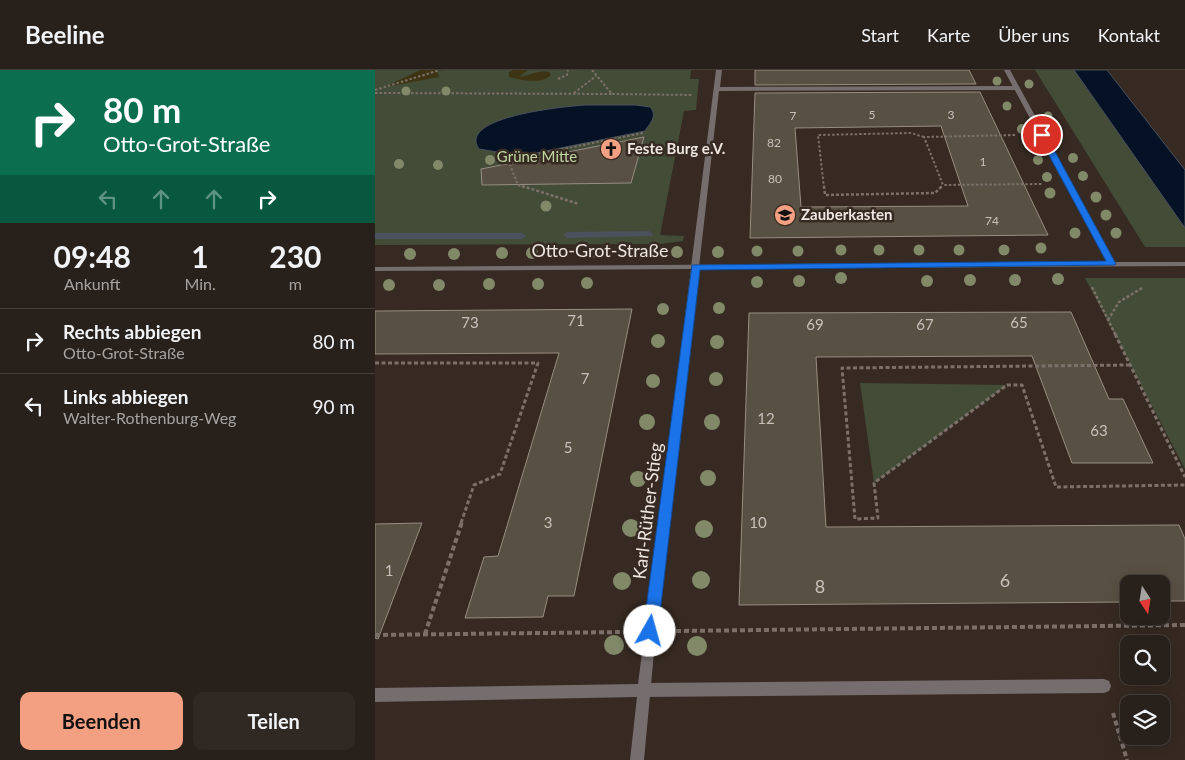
<!DOCTYPE html>
<html lang="de">
<head>
<meta charset="utf-8">
<style>
	:root { --surface:#28201a; --page:#302823; --text:#f1f3f6; --muted:#a5a3a2; --line:#443e39; --accent:#f39f82 }
	body { margin:0; font-family:Lato,sans-serif; background:var(--page); color:var(--text); height:100vh; display:flex; flex-direction:column; font-size:19px; white-space:nowrap }
	* { box-sizing:border-box; margin:0 }
	p { font-size:16px; color:var(--muted) }
	.icon { flex:none; width:28px; height:28px; fill:none; stroke:currentColor; stroke-width:2; stroke-linecap:round; stroke-linejoin:round }
	.map { position:relative; flex:1; overflow:hidden }
	.details { display:flex; flex-direction:column; background:var(--surface); width:375px }
	.details>* { flex:none }
	.top-card { background:#0b6e4f; color:#fff; overflow:hidden }
	.needle { width:32px; rotate:168deg }
	.fabs { position:absolute; left:745px; top:505px; display:grid; gap:10px }
	.fabs a { display:grid; place-items:center; width:50px; height:50px; border-radius:10px; background:var(--surface); box-shadow:0 5px 20px #0002,0 0 0 1px var(--line); font-size:25px }
	.pin { position:absolute; display:grid; place-items:center; width:42px; height:42px; color:#fff; margin:-21px; border:2px solid #fff; border-radius:50%; box-shadow:0 1px 5px #0007 }
	.me { position:absolute; width:55px; margin:-28px; rotate:7deg; stroke-linejoin:round; filter:drop-shadow(0 0 4px #0008) }
	.turn { display:flex; align-items:center; gap:18px; height:105px; padding:0 20px; font-size:22px }
	.turn .icon { width:65px; height:65px; stroke-width:2.5 }
	.turn b { display:block; font-size:35px; line-height:42px }
	.lanes { display:flex; align-items:center; height:48px; padding:0 20px; background:#0003; justify-content:center; gap:25px; direction:ltr }
	.lanes .off { opacity:.35 }
	.eta { display:flex; justify-content:space-evenly; align-items:center; height:85px; text-align:center }
	.eta b { font-size:30px; font-weight:700; line-height:35px }
	.action { display:flex; gap:10px; margin-top:auto; padding:10px 20px }
	.action a { flex:1; height:58px; border-radius:10px; background:var(--accent); color:#111; font-size:20px; font-weight:700; line-height:58px; text-align:center }
	.action a+a { background:var(--page); color:var(--text) }
	ul { padding:0; list-style:none }
	li { display:flex; align-items:center; gap:15px; height:65px; padding:0 20px; border-top:1px solid var(--line) }
	li div { flex:1 }
	li b { display:block; font-size:19px }
	li em { font-style:normal }
	header { display:flex; align-items:center; gap:30px; box-sizing:border-box; height:70px; padding:0 25px; background:var(--surface); border-bottom:1px solid var(--line) }
	header strong { font-size:24px }
	nav { display:flex; gap:28px; margin-inline-start:auto; font-size:18px }
	main { display:flex; flex:1; min-height:0 }
	.map>svg:first-child { display:block }
</style>
</head>
<body>
<header>
<strong>Beeline</strong>
<nav><a>Start</a><a>Karte</a><a>Über uns</a><a>Kontakt</a></nav>
</header>
<main>
<section class="details">
<div class="top-card">
<div class="turn"><svg class="icon" aria-label="right" viewBox="0 0 24 24"><path d="M7 20v-9h11M14 6l5 5-5 5"/></svg><div><b>80 m</b>Otto-Grot-Straße</div></div>
<div class="lanes"><svg class="icon off" aria-label="left" viewBox="0 0 24 24"><path d="M17 20v-9H6M10 6l-5 5 5 5"/></svg><svg class="icon off" aria-label="ahead" viewBox="0 0 24 24"><path d="M12 20V5M6 11l6-6 6 6"/></svg><svg class="icon off" aria-label="ahead" viewBox="0 0 24 24"><path d="M12 20V5M6 11l6-6 6 6"/></svg><svg class="icon" aria-label="right" viewBox="0 0 24 24"><path d="M7 20v-9h11M14 6l5 5-5 5"/></svg></div>
</div>
<div class="eta">
<div><b>09:48</b><p>Ankunft</p></div>
<div><b>1</b><p>Min.</p></div>
<div><b>230</b><p>m</p></div>
</div>
<ul>
<li><svg class="icon" aria-label="right" viewBox="0 0 24 24"><path d="M7 20v-9h11M14 6l5 5-5 5"/></svg><div><b>Rechts abbiegen</b><p>Otto-Grot-Straße</p></div><em>80 m</em></li>
<li><svg class="icon" aria-label="left" viewBox="0 0 24 24"><path d="M17 20v-9H6M10 6l-5 5 5 5"/></svg><div><b>Links abbiegen</b><p>Walter-Rothenburg-Weg</p></div><em>90 m</em></li>
</ul>
<div class="action"><a>Beenden</a><a>Teilen</a></div>
</section>
<div class="map">
<svg width="810" height="690" viewBox="0 0 810 690">
	<rect width="100%" height="100%" fill="#362a22"/>
	<path fill="#434c37" d="M0 0H316L315 9H324L321 40 309 41 285 165 309 166 308 171 286 174 0 175Z
		M660 0H699L810 158V177H770Z
		M710 208H810V399Z
		M485 313 632 315 499 413Z"/>
	<path fill="#3d3414" d="M45 0H71L62 1 64 7 10 17Z
		M138 0H153L144 7C155 6 160 0 174 2L176 5C166 15 146 10 134 7V2Z"/>
	<path fill="#051225" stroke="#4b525d" d="M699 0H732L810 100V158Z
		M211 35H261L275 37C283 46 275 53 270 61L131 89 128 83 104 79C81 46 194 36 211 35Z"/>
	<g fill="none" stroke-linecap="round" stroke-linejoin="round">
		<path fill="#4b525d" fill-rule="evenodd" d="M274 161 278 164 277 166 192 168 188 165 192 162Z
			M0 163H147L151 166 147 169H0Z"/>
	</g>
	<path fill="#595044" stroke="#978e81" fill-rule="evenodd" d="M380 0H594L601 14 380 15Z
		M605 22 673 165 375 168 380 23ZM566 56 593 136 426 137 420 58Z
		M269 67 256 113 107 115 106 99Z
		M257 239 199 526H173L168 547 90 548 109 487 123 486 184 283 0 284V241Z
		M696 242 734 329H748L778 393H697L657 286 441 287 451 457 804 455 810 469V531H786V514H754V532L364 535 374 243Z
		M47 453 3 569 0 568V454Z"/>
	<g fill="none" stroke-linecap="round" stroke-linejoin="round">
		<path stroke="#7c716a" stroke-width="2" stroke-dasharray="2.5 2" stroke-linecap="butt" d="M217 0 237 24 318 25
			M183 9 192 5 193 0
			M0 20 65 0
			M0 23 237 24
			M199 23 221 6
			M640 65 549 67 568 115 668 114
			M129 82 133 90 268 63
			M133 90 143 115 151 118
			M449 118 443 65 536 63 549 67
			M565 118 568 115"/>
		<path stroke="#7c716a" stroke-width="2.5" stroke-dasharray="3 2" stroke-linecap="butt" d="M147 116 204 134
			M449 116 450 125 560 123 567 116
			M717 217 741 266
			M733 250 744 232 767 218"/>
		<path stroke="#7c716a" stroke-width="3" stroke-dasharray="4 2.5" stroke-linecap="butt" d="M740 264 810 407
			M0 293H163L125 404 99 415 86 453
			M755 295 467 298 480 449 503 448 499 413 632 315H647L681 417 810 415"/>
		<path stroke="#7c716a" stroke-width="4" stroke-dasharray="5 3" stroke-linecap="butt" d="M301 561 810 555
			M50 564 87 452
			M0 565 249 562
			M738 643 752 690"/>
		<path fill="#756d6e" fill-rule="evenodd" d="M341 0H347L345 17 641 16 644 18 641 20 344 21 324 197 320 199 316 197Z
			M729 609 734 611 736 616 734 621 729 623 268 627 263 625 261 620 263 615 268 613Z"/>
		<path fill="#756d6e" fill-rule="evenodd" d="M629 0H635L740 192H810V196L324 199 281 561 269 690H255L262 627 0 632V618L263 614 316 199 0 201V197L732 192Z"/>
	</g>
	<g fill="#828969">
		<circle cx="622" cy="11" r="4.5"/>
		<circle cx="654" cy="14" r="4.5"/>
		<circle cx="31" cy="21" r="4.5"/>
		<circle cx="71" cy="21" r="4.5"/>
		<circle cx="632" cy="36" r="4.5"/>
		<circle cx="673" cy="46" r="4.5"/>
		<circle cx="647" cy="59" r="5"/>
		<circle cx="681" cy="60" r="5"/>
		<circle cx="654" cy="74" r="5"/>
		<circle cx="698" cy="88" r="5"/>
		<circle cx="115" cy="90" r="5"/>
		<circle cx="663" cy="90" r="5"/>
		<circle cx="24" cy="94" r="5"/>
		<circle cx="63" cy="95" r="5"/>
		<circle cx="708" cy="106" r="5"/>
		<circle cx="672" cy="107" r="5"/>
		<circle cx="675" cy="123" r="5.5"/>
		<circle cx="721" cy="127" r="5.5"/>
		<circle cx="171" cy="136" r="5.5"/>
		<circle cx="731" cy="145" r="5.5"/>
		<circle cx="700" cy="163" r="5.5"/>
		<circle cx="741" cy="163" r="5.5"/>
		<circle cx="666" cy="178" r="5.5"/>
		<circle cx="466" cy="180" r="5.5"/>
		<circle cx="504" cy="180" r="5.5"/>
		<circle cx="544" cy="180" r="5.5"/>
		<circle cx="584" cy="180" r="5.5"/>
		<circle cx="629" cy="180" r="5.5"/>
		<circle cx="382" cy="181" r="5.5"/>
		<circle cx="423" cy="181" r="5.5"/>
		<circle cx="221" cy="182" r="6"/>
		<circle cx="269" cy="182" r="6"/>
		<circle cx="302" cy="182" r="6"/>
		<circle cx="343" cy="182" r="6"/>
		<circle cx="127" cy="183" r="6"/>
		<circle cx="157" cy="183" r="6"/>
		<circle cx="35" cy="184" r="6"/>
		<circle cx="79" cy="184" r="6"/>
		<circle cx="466" cy="208" r="6"/>
		<circle cx="683" cy="209" r="6"/>
		<circle cx="595" cy="210" r="6"/>
		<circle cx="640" cy="210" r="6"/>
		<circle cx="424" cy="211" r="6"/>
		<circle cx="552" cy="211" r="6"/>
		<circle cx="382" cy="212" r="6"/>
		<circle cx="212" cy="213" r="6"/>
		<circle cx="114" cy="214" r="6"/>
		<circle cx="163" cy="214" r="6"/>
		<circle cx="14" cy="215" r="6"/>
		<circle cx="64" cy="215" r="6"/>
		<circle cx="344" cy="238" r="6"/>
		<circle cx="288" cy="239" r="6"/>
		<circle cx="283" cy="271" r="7"/>
		<circle cx="342" cy="272" r="7"/>
		<circle cx="341" cy="309" r="7"/>
		<circle cx="278" cy="311" r="7"/>
		<circle cx="272" cy="352" r="8"/>
		<circle cx="337" cy="352" r="8"/>
		<circle cx="333" cy="408" r="8"/>
		<circle cx="263" cy="409" r="8"/>
		<circle cx="256" cy="458" r="9"/>
		<circle cx="329" cy="459" r="9"/>
		<circle cx="326" cy="510" r="9"/>
		<circle cx="247" cy="511" r="9"/>
		<circle cx="239" cy="575" r="10"/>
		<circle cx="322" cy="576" r="10"/>
	</g>
	<path fill="#1a73e8" stroke="#114b97" d="M664 63 671 65 741 194 740 195 325 200 283 561 281 566 275 568 270 566 268 561 317 195 731 191 663 65Z"/>
	<defs>
		<g id="church-disc" transform="scale(1.125)"><circle r="9.5" fill="#f39f82" stroke="#362a22"/><path d="M-1.2-6h2.4v3.5h3.3v2.4h-3.3V6h-2.4V-.1h-3.3v-2.4h3.3Z" fill="#111"/></g>
		<g id="school-disc" transform="scale(1.125)"><circle r="9.5" fill="#f39f82" stroke="#362a22"/><path d="M0-5L7-2L0 1L-7-2ZM-4 1L0 2.5L4 1V4Q0 6-4 4Z" fill="#111"/></g>
	</defs>
	<g fill-rule="evenodd">
		<use href="#church-disc" x="236" y="79"/>
		<use href="#school-disc" x="410" y="145"/>
	</g>
	<g text-anchor="middle" stroke-width="5" stroke-linejoin="round" paint-order="stroke">
		<g font-size="12" fill="#c9c0ba">
			<text x="497" y="49">5</text>
			<text x="576" y="49">3</text>
			<text x="418" y="50">7</text>
			<text x="399" y="77">82</text>
			<text x="608" y="96">1</text>
			<text x="400" y="113">80</text>
			<text x="617" y="155">74</text>
		</g>
		<g font-size="15" font-weight="bold" fill="#eee6e1" stroke="#362a22" text-anchor="start">
			<text x="252" y="84">Feste Burg e.V.</text>
			<text x="426" y="150">Zauberkasten</text>
		</g>
		<g font-size="15" fill="#c0d7a3" stroke="#362a22">
			<text x="162" y="92">Grüne Mitte</text>
		</g>
		<g font-size="15" fill="#c9c0ba">
			<text x="201" y="256">71</text>
			<text x="95" y="258">73</text>
			<text x="644" y="258">65</text>
			<text x="440" y="260">69</text>
			<text x="550" y="260">67</text>
			<text x="210" y="314">7</text>
			<text x="391" y="354">12</text>
			<text x="724" y="366">63</text>
			<text x="193" y="383">5</text>
			<text x="173" y="458">3</text>
			<text x="383" y="458">10</text>
			<text x="14" y="506">1</text>
		</g>
		<g font-size="18" fill="#eee6e1" stroke="#362a22">
			<text x="225" y="187">Otto-Grot-Straße</text>
			<text transform="translate(273 441) rotate(-83)" y="6">Karl-Rüther-Stieg</text>
		</g>
		<g font-size="18" fill="#c9c0ba">
			<text x="630" y="517">6</text>
			<text x="445" y="523">8</text>
		</g>
	</g>
</svg>
<div class="fabs">
<a><svg class="needle" viewBox="-14 -14 28 28"><path d="M0-13l5 13h-10z" fill="#e53935"/><path d="M0 13l5-13h-10z" fill="#a5a3a2"/></svg></a>
<a><svg class="icon" aria-label="search" viewBox="0 0 24 24"><circle cx="10" cy="10" r="6"/><path d="M15 15l6 6"/></svg></a>
<a><svg class="icon" aria-label="layers" viewBox="0 0 24 24"><path d="M12 4l9 5-9 5-9-5zM3 14l9 5 9-5"/></svg></a>
</div>
<div class="pin" style="left:667px;top:65px;background:#d93025"><svg class="icon" aria-label="arrive" viewBox="0 0 24 24"><path d="M6 21V4h12l-3 4 3 4H6"/></svg></div>
<svg class="me" style="left:275px;top:561px" viewBox="-20 -20 40 40"><circle r="19" fill="#fff"/><path d="M0-13L10 11 0 6-10 11z" fill="#1a73e8"/></svg>
</div>
</main>
</body>
</html>
